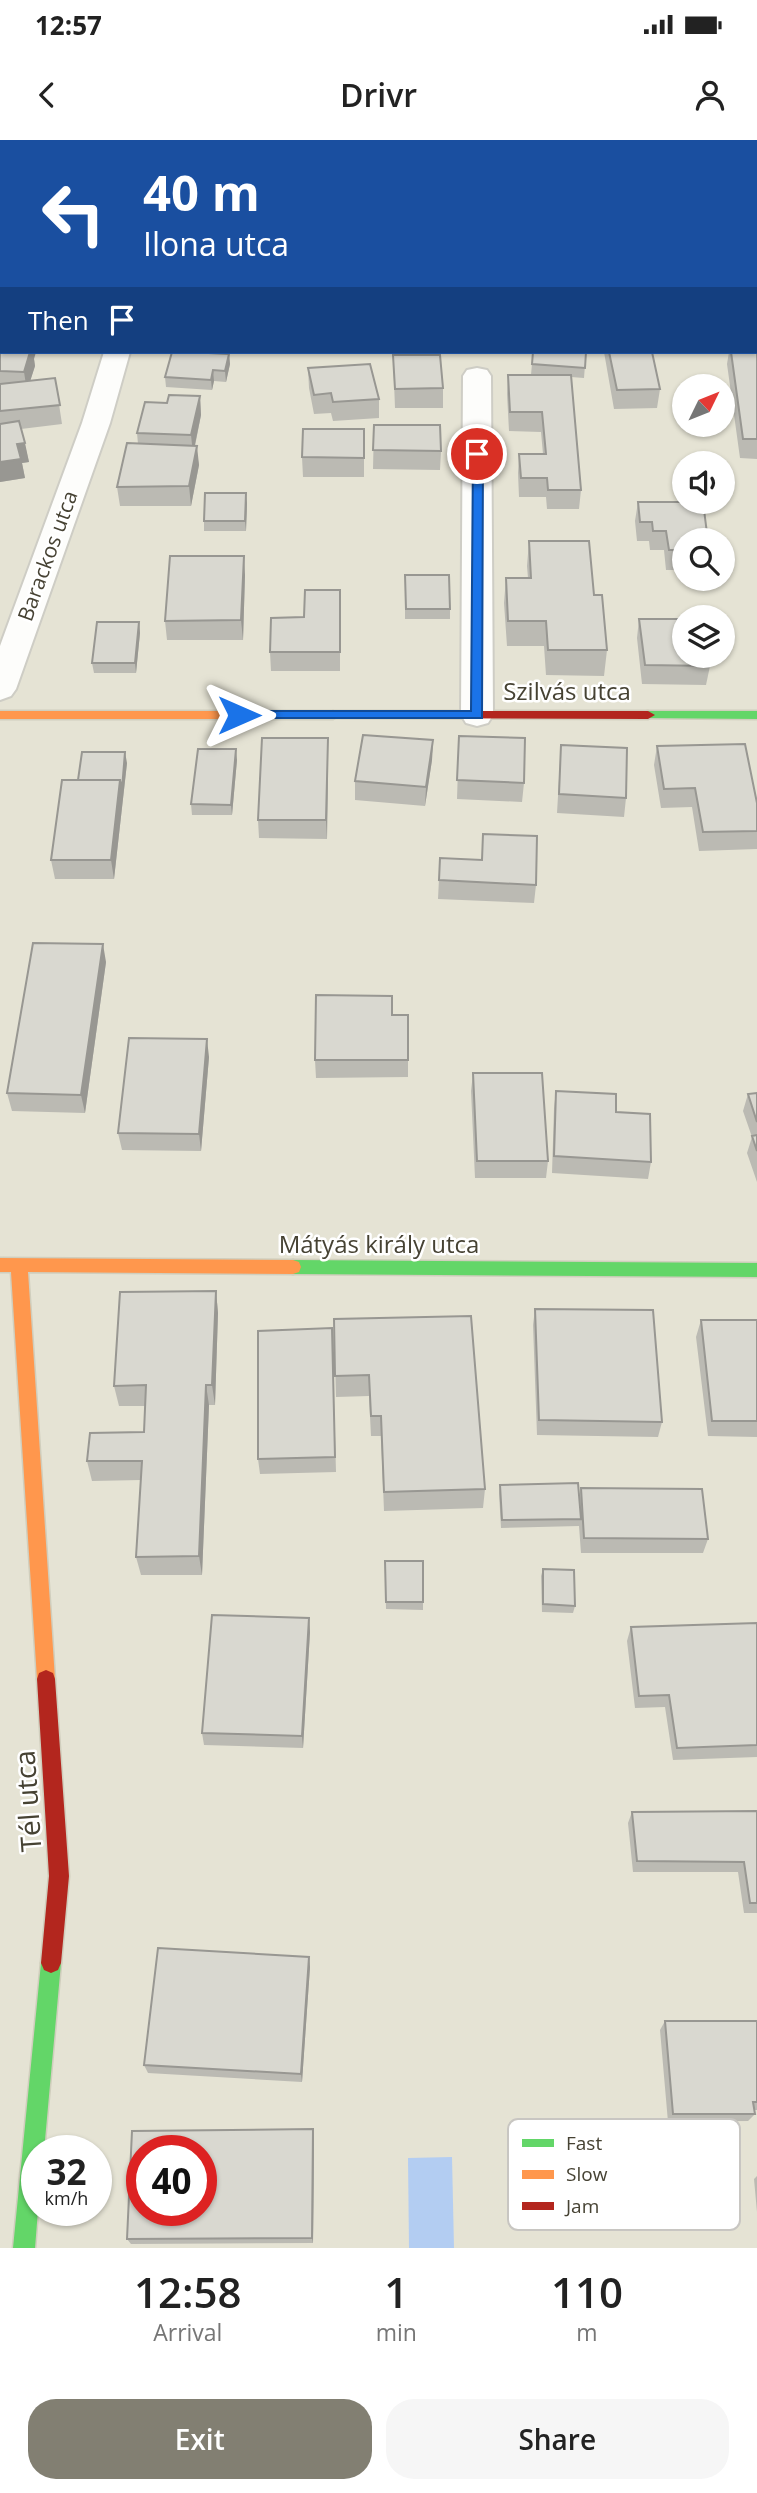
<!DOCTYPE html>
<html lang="en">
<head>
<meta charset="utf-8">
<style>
	:root { --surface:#fff; --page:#f6f6f6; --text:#222; --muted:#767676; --accent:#827f72 }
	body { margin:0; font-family:"Open Sans",sans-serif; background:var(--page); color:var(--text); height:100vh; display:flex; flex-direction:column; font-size:26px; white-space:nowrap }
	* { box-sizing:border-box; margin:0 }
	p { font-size:23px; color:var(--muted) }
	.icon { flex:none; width:38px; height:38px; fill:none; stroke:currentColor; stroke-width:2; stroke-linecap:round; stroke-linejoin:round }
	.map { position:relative; height:2108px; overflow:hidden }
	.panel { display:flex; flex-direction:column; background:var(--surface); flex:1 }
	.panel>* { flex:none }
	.top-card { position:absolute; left:0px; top:0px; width:758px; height:214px; box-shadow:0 2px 5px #0004; background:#1a4fa0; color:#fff; overflow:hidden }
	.needle { width:46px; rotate:47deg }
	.controls { position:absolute; left:672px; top:234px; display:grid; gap:14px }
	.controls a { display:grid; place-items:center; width:63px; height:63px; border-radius:50%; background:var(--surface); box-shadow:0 2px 5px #0004; font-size:35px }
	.speed { position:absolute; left:21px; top:1995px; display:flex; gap:14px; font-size:35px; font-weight:700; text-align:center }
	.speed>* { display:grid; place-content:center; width:91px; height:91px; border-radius:50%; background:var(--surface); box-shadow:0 2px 5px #0004; line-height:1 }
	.speed small { font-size:18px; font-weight:400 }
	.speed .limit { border:10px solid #d22; background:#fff; color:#111 }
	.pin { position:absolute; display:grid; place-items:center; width:60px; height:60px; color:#fff; margin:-30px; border:4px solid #fff; border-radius:50%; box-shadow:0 2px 7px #0007 }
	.me { position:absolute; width:77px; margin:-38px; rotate:90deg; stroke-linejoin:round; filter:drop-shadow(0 0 5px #0008) }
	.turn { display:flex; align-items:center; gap:24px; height:147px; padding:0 28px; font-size:32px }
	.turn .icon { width:91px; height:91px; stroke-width:2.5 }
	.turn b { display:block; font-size:49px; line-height:60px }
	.then { display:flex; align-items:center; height:66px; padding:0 28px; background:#0003; gap:14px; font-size:26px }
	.eta { display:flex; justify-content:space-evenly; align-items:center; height:119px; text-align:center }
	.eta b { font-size:42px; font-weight:600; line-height:49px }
	.button { display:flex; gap:14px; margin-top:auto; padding:14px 28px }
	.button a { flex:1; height:80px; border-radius:28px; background:var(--accent); color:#fff; font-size:28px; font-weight:600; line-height:80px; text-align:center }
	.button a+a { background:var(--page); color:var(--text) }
	.status { display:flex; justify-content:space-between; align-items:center; height:49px; padding:0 35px; background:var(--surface); direction:ltr }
	.status svg { height:19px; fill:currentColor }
	header { display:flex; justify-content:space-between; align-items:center; height:91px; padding:0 28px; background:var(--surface); font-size:32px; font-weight:600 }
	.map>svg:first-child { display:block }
</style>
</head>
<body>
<div class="status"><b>12:57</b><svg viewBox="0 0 49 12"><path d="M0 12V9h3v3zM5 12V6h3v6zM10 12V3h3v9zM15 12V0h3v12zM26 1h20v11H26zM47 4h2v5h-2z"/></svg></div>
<header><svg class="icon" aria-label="back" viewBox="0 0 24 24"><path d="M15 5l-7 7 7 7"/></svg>Drivr<svg class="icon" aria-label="person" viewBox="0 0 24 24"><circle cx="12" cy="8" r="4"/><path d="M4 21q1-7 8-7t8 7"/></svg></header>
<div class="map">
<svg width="757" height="2108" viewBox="0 0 757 2108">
	<rect width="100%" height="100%" fill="#f0efe7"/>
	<path fill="#e5e3d4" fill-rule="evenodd" d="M0 0H757V2108H0ZM2 2H756V212H2ZM684 247H723V285H684ZM684 324H723V362H684ZM684 401H723V439H684ZM684 478H723V516H684ZM37 2011H96V2070H37ZM142 2011H201V2070H142Z"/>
	<path fill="#b3cdf2" d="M452 2017 454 2108H409L408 2018Z"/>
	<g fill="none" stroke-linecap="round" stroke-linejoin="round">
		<g stroke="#cecdc5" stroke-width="4">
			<path id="street" d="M172 0H196V2H172Z
				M689 0H713V2H689Z
				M757 179V196H756V179Z
				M104 212H130L110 283 16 549 11 556 0 560V506L82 283Z
				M477 228 487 230 491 236 493 575 488 583 477 586 466 583 461 575 463 236 467 230Z"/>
		</g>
		<g stroke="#d0cebd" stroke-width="3">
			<path id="fast" d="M648 571H757V579L643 578V572Z
				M293 1120 757 1123V1137L293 1134 287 1132 285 1127 287 1122Z
				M51 1813 58 1816 61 1823 44 2011H37L38 2070 35 2108H13L41 1823 44 1816Z"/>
		</g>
		<g stroke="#d0cebd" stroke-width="3">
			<path id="slow" d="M0 571H333L340 575 333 579H0Z
				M0 1118 293 1120 299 1122 301 1127 299 1132 293 1134 28 1132 55 1539 53 1545 46 1548 39 1545 37 1539 11 1132H0Z"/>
		</g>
		<g stroke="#d0cebd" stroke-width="3">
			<path id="jam" d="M333 571H648L655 575 648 579 328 578 326 575Z
				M46 1530 53 1533 55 1539 69 1736 61 1823 58 1830 51 1833 44 1830 41 1823 49 1736 37 1539 39 1533Z"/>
		</g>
		<use href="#street" fill="#fdfdfb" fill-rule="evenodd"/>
		<use href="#fast" fill="#63d668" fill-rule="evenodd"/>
		<use href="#slow" fill="#ff974d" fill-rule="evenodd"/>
		<use href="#jam" fill="#b3261e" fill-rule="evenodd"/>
	</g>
	<path fill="#bbbab3" d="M748 0H757V33H756V2H748Z
		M756 49H757V81H756Z
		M0 123H2V212L34 219 35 226 30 241 55 238 62 284 21 289 29 322 22 323 25 338 0 342Z
		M757 205V319L740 318 727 224 729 212H756Z
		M533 212H586L584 238 571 237 581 350 579 369H547L546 357H519L518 333 519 314H543L541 292 509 291 507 254 508 235H531Z
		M604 212H652L660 249 657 268 614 269Z
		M229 214 230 224 226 242 214 241 212 250 166 247 165 237Z
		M393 215 443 248V268H395Z
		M308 228 379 259V278L333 281 331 273 314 274 309 248Z
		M200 256 201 275 195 306 199 325 191 366H120L117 347 138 304 137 293 167 263Z
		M374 285 441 311 440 330 373 329Z
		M364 289V337H303L302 317Z
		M638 362 684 401V430H666L664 410H650L649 401H637L635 381Z
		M247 363 246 391H204V381Z
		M529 401 594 455 607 510 604 536 546 535 544 506H507L504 463 506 438H528L527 426Z
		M245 435 243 500H167L165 481Z
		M405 435 450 469V479H405Z
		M340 450V531H271L270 512 304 477Z
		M639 479 710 526 706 545 642 544 637 498Z
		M139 482 140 493 136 533H94L92 523Z
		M459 596 524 643 522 662 457 659Z
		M328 598 327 699 259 698 258 680Z
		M433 600 432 620 425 666 355 660V641Z
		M561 605 626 658 624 677 557 673Z
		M657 606 757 663V709L699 711 692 667 661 668 654 625Z
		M237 620 232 675H192L191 664Z
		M127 623 114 739H55L51 720 78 640Z
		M440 718 481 720 536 745 534 763 438 759Z
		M106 822 85 973 12 971 7 953Z
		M392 875 408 920V937L316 938 315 920Z
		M209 917 201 1011 122 1010 118 993Z
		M473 933 548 1021 546 1038H475L471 951Z
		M556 951 616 972 651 1022 648 1039 552 1033 554 968Z
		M757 953V1042L747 1013 752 997 743 971 748 954Z
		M216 1151 218 1173 215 1265H209L202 1435H141L136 1417 141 1340 92 1341 87 1321 144 1292 145 1266H119L114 1246Z
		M535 1169 662 1282 658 1297 537 1295 533 1185Z
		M334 1179 485 1349 483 1368 384 1371 381 1296H371L369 1256 336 1257Z
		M701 1180H757V1297L708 1296 696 1197Z
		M332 1188 336 1332 260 1334 258 1319Z
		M500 1345 579 1357 581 1348 708 1399 703 1413H581L579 1386 501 1388 499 1353Z
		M385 1421 423 1462V1470L386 1469Z
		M543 1429 575 1466 573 1473 542 1472 541 1436Z
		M309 1478 310 1492 303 1608 204 1605 202 1593Z
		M757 1483V1617L673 1620 665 1567 635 1568 627 1501 631 1487Z
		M757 1671V1773H744L738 1732H633L628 1683 632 1672Z
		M309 1817 310 1827 302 1942 148 1933 144 1925Z
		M665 1881H757V1970H754L755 1974 748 1981 668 1982 660 1890Z
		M313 1989 314 1996 313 2103 131 2104 127 2099Z
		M757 2036V2072L754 2039Z"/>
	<path fill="#989792" d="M2 137V165L0 169V141Z
		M30 212H36L34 219 35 226 27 251 24 232Z
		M229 214 230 224 226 242 225 231Z
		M213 230 214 241 212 250 211 240Z
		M200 256 201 275 193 314 191 295Z
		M25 303 29 322 22 323 25 338 0 342V322L17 304Z
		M197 306 199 325 191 366 189 346Z
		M246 353 247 363 246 391 245 381Z
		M244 416 245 435 243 500 241 480Z
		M139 482 140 493 136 533 135 523Z
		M328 598V617L327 699 326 680Z
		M433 600 432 620 425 666 426 647Z
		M236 609 237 620 232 675 231 665Z
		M125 612 127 623 114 739 111 720 120 640Z
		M103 804 106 822 85 973 81 955Z
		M207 899 209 917 201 1011 199 994Z
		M216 1151 218 1173 215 1265 212 1245Z
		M206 1245 209 1265 202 1435 199 1416Z
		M309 1478 310 1492 303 1608 302 1596Z
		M309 1817 310 1827 302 1942 301 1934Z
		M313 1989 314 1996 313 2103 312 2098Z"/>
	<path fill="#d9d8d0" stroke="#989792" stroke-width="2" fill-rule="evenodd" d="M229 0H289V2H229Z
		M535 0H584V2H535Z
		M604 0H652V2H604Z
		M749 0H757V14H756V2H749Z
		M756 106H757V127H756Z
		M0 123H2V137L0 141Z
		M0 158H2V199H0Z
		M756 205H757V299H743L731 212H756Z
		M0 206H2V212H30L24 232 0 231Z
		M172 212H188L229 214 225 231 213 230 211 240 165 237Z
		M533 212H586L585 228 532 224Z
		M609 212H652L660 249 617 250Z
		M393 215H440L443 248 395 249Z
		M370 224 379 259 333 262 331 253 314 255 308 228Z
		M508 235H571L581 350H548L547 338H521L519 314H546L542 272H510Z
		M55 238 60 265 0 271V244Z
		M169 255 200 256 191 295 137 293 145 262 167 263Z
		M19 281 25 303 17 304 21 319 0 322V284Z
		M374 285H440L441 311 373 310Z
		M303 289H364V318L302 317Z
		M127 303 197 306 189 346 117 347Z
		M205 353H246L245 381H204Z
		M638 362H703L708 401H684V410H669L666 391H653L652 382H640Z
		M529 401H589L594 455H602L607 510H548L546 481H508L506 438H531Z
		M170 416H244L241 480 165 481Z
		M405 435H449L450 469H406Z
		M305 450H340V512H270L271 478 304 477Z
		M639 479H684V516H708L710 526 645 525Z
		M97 482H139L135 523H92Z
		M363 595 433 600 426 647 355 641Z
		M459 596 525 598 524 643 457 640Z
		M262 598H328L326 680H258Z
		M745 604 757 663V691L703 692 695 648 664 649 657 606Z
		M561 605 627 608 626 658 559 654Z
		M198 609H236L231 665 191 664Z
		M82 612H125L122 649 120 640H78Z
		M62 640H120L111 720H51Z
		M483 694 537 696 536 745 439 740 440 718 482 720Z
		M33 803 103 804 81 955 7 953Z
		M316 855 392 856V875H408V920H315Z
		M129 898 207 899 199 994 118 993Z
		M473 933H542L548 1021H477Z
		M556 951 616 954V972L650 974 651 1022 554 1016Z
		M757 953V982L748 954Z
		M757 995V1011L752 996Z
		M216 1151 212 1245H206L199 1416 136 1417 142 1321H87L90 1293 144 1292 146 1245 114 1246 120 1152Z
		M535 1169 653 1170 662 1282 539 1280Z
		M471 1176 485 1349 384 1352 381 1276H371L369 1235 335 1236 334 1179Z
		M701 1180H757V1281H712Z
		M332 1188 335 1317 258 1319V1191Z
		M578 1343 581 1379 502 1380 500 1345Z
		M581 1348 702 1349 708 1399 584 1398Z
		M385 1421H423V1462H386Z
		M543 1429 574 1430 575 1466 543 1464Z
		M212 1475 309 1478 302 1596 202 1593Z
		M757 1483V1605L677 1608 669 1555 639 1556 631 1487Z
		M757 1671V1763H750L744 1722 637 1721 632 1672Z
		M158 1808 309 1817 301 1934 144 1925Z
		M665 1881H757V1962H753L755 1974H673Z
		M313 1989 312 2098 127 2099 132 1991ZM142 2011H201V2070H142Z"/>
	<path fill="#1a73e8" stroke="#114b97" stroke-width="2" d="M473 312 483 314 482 578H234V572L239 571H471Z"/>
	<g text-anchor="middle" stroke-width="5" stroke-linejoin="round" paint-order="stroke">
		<g font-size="21" fill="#464233" stroke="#fff">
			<text transform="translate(48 416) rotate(-70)" y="7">Barackos utca</text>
		</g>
		<g font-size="24" fill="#464233" stroke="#fff">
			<text x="567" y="560">Szilvás utca</text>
			<text x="379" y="1113">Mátyás király utca</text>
		</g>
		<g font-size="28" fill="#464233" stroke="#fff">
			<text transform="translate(28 1661) rotate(-94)" y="10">Tél utca</text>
		</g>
	</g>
	<rect x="508" y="1979" width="232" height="111" rx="10" fill="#fff" stroke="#c8c6c2" stroke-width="2"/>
	<rect x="522" y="1999" width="32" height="8" fill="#63d668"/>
	<rect x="522" y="2030" width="32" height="9" fill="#ff974d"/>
	<rect x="522" y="2062" width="32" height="8" fill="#b3261e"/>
	<g font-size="19" fill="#464233">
		<text x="566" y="2010">Fast</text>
		<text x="566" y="2041">Slow</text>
		<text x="566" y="2073">Jam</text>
	</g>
</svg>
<div class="controls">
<a><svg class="needle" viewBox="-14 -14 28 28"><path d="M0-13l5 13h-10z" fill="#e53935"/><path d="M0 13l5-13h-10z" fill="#767676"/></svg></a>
<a><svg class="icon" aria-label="sound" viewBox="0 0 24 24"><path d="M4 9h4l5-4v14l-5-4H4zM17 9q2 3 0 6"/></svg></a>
<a><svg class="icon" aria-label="search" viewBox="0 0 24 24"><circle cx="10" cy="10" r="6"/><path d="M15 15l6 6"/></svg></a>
<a><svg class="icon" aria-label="layers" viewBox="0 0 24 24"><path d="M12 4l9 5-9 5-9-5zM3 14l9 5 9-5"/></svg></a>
</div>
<div class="speed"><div>32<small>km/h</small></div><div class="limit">40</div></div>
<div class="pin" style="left:477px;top:314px;background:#d93025"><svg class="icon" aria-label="arrive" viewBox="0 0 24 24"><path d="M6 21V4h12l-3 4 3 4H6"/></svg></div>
<svg class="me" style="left:239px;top:575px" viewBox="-20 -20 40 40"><path d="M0-17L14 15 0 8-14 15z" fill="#1a73e8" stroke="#fff" stroke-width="4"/></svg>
<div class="top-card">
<div class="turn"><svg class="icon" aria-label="left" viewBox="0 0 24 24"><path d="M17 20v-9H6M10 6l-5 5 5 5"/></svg><div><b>40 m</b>Ilona utca</div></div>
<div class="then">Then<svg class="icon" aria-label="arrive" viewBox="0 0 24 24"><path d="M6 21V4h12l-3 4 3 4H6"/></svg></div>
</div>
</div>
<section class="panel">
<div class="eta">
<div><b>12:58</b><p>Arrival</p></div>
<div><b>1</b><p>min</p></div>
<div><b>110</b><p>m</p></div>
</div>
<div class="button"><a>Exit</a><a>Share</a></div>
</section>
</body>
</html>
